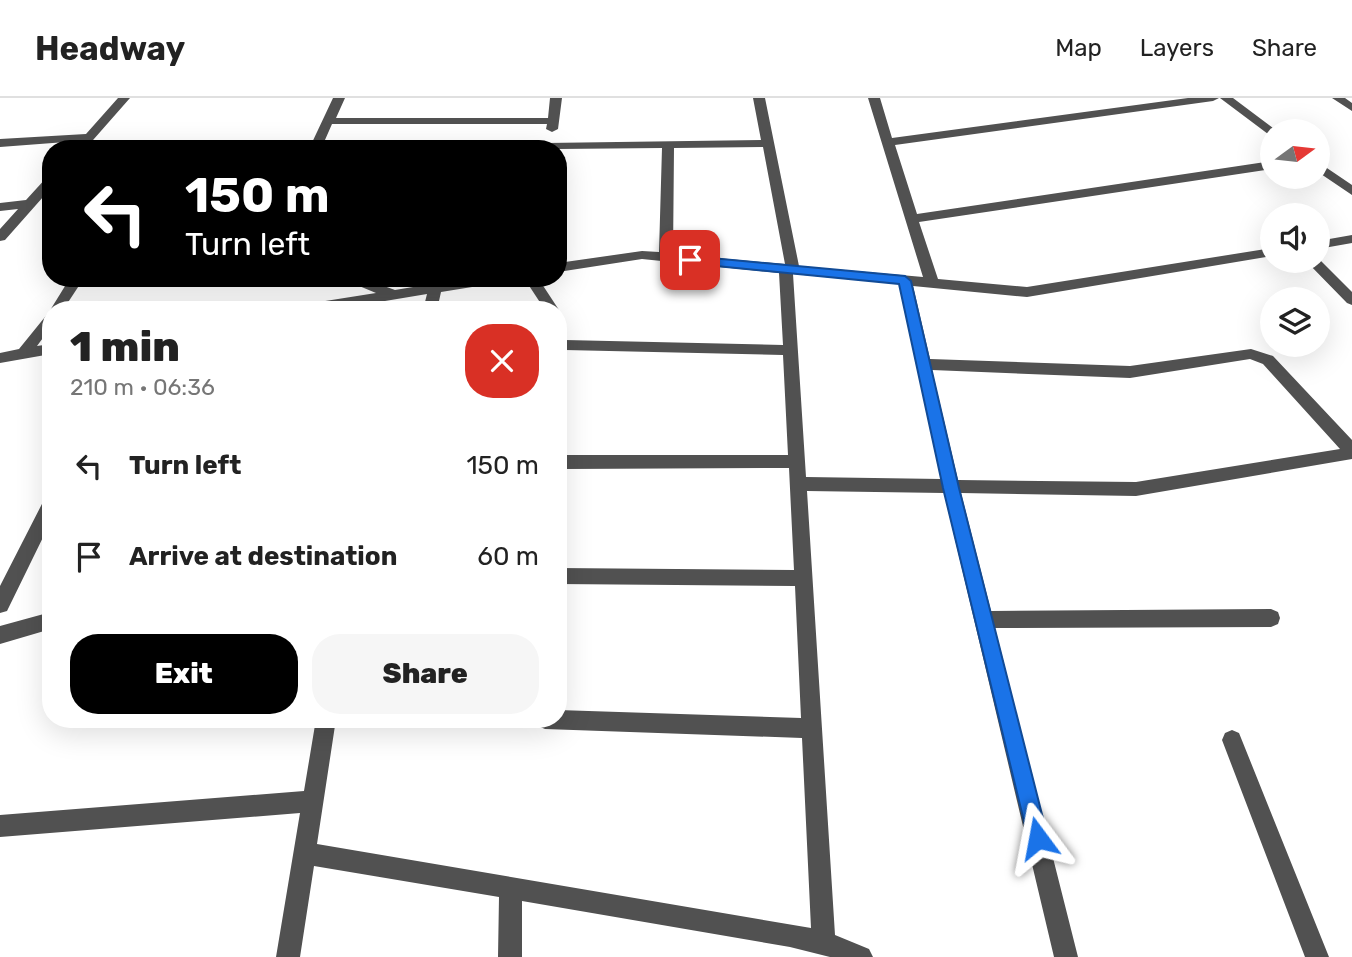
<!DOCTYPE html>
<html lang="en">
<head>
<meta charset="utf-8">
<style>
	:root { --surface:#fff; --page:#f6f6f6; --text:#222; --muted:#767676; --line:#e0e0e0; --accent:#000 }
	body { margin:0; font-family:Rubik,sans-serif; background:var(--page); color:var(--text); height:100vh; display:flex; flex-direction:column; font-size:26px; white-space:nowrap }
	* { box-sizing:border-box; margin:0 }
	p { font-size:23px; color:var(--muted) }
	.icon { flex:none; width:38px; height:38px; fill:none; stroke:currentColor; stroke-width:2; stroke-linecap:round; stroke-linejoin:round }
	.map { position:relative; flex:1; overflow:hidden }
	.panel { position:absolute; left:42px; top:203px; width:525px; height:427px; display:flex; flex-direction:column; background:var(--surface); border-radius:28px; box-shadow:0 7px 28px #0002 }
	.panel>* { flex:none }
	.banner { position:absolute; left:42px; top:42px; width:525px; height:147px; border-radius:28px; box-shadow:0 7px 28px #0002; background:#000; color:#fff; overflow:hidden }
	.needle { width:46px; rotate:75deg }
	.fabs { position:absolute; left:1260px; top:21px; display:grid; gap:14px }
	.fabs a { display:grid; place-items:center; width:70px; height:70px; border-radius:50%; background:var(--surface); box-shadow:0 7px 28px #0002; font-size:35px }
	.pin { position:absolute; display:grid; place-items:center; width:60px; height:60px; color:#fff; margin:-30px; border-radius:14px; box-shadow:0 4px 10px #0006 }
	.me { position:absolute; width:77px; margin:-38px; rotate:347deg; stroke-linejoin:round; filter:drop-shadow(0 0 5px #0008) }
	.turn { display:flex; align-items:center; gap:24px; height:147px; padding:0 28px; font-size:32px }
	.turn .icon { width:91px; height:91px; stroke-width:2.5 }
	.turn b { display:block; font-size:49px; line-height:60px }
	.round { display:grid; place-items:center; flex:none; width:74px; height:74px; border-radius:28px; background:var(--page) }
	.summary { display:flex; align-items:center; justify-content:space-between; height:119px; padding:0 28px }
	h1 { font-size:42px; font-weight:800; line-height:52px }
	.cta { display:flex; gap:14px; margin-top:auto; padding:14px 28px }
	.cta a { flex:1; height:80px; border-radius:28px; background:var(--accent); color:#fff; font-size:28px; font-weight:800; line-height:80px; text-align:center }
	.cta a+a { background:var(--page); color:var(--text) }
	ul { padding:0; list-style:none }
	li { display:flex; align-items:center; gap:21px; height:91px; padding:0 28px }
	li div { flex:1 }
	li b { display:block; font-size:26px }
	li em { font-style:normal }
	header { display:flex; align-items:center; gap:42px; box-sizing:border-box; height:98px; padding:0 35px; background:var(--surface); border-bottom:2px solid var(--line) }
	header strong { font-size:33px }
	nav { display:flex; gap:38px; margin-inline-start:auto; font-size:24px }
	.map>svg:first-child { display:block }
</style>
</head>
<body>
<header>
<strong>Headway</strong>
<nav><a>Map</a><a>Layers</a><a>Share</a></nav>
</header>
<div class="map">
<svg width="1352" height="859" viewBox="0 0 1352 859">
	<rect width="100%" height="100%" fill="#fff"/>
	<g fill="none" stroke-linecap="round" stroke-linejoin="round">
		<path fill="#515151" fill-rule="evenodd" d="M118 0H130L86 50H78L76 47 79 43 0 49V41L86 36Z
			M333 0H345L336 20H548L550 0H562L558 31 552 34 546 31 547 26H332L321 51H309Z
			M753 0H765L799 168 923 179 868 0H880L892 40 1188 0H1219L1213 3 895 47 917 116 1272 63V71L919 124 938 181 1027 189 1272 150V158L1027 199 913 188 930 261 1130 268 1251 251 1273 258 1352 342V361L1136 398 961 395 991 513 1271 511 1278 514 1280 520 1278 526 1271 529 995 530 1078 859H1054L944 395 807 393 835 837 869 851 873 859H830L790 849 522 803V859H498L499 799 314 768 300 859H276L300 715 0 739V717L304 693 316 621H336L317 746 811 830 802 640 545 631 538 628 535 621H558V612L801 620 795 488 558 486V470L794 472 789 370 565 371 558 368V355L566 357H788L783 257 565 252 563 263 558 264V219L565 224V242L783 247 779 175 642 161 558 174V165L642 153 659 154 662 50 558 51H546V45L761 42ZM763 49 785 166 673 156 674 50ZM793 176 899 186 941 381 806 379ZM1250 261 1263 266 1340 351 1136 384 958 382 932 272 1130 280Z
			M1220 0H1233L1277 33H1272V37L1268 36Z
			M1332 0H1345L1352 5V13Z
			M1318 64 1352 87V97L1318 74Z
			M51 78V90L5 142 0 143V131L18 111 0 113V105L26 102 47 79Z
			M1352 137V145L1318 151V143Z
			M1318 160 1352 194V207L1347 205 1306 163H1318Z
			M70 180H84L63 212H51V229L37 248 51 246V256L0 265V255L19 251 49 214Z
			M340 180H362L395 192 467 180H504L497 185 441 194 437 212H423L427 196 331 212H293L300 207 376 195Z
			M524 180H538L559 212 558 213 545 212Z
			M51 398V423L7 513 0 515V488L45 400Z
			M51 514V531L0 546V528Z
			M1232 632 1239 635 1329 859H1305L1222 642 1225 635Z"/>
	</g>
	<path fill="#1a73e8" stroke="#114b97" stroke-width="2" d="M690 158 905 178 911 183 959 390 1048 740 1045 748 1038 750 1031 748 1028 740 943 390 899 186 686 165 684 162Z"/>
</svg>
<div class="fabs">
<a><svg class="needle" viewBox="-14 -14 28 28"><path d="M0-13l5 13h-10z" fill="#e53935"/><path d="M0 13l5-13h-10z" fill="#767676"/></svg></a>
<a><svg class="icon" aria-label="sound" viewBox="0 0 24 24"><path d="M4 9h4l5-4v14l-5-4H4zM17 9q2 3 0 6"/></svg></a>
<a><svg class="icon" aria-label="layers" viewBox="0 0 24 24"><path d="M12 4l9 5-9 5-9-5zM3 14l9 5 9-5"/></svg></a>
</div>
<div class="pin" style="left:690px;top:162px;background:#d93025"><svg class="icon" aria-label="arrive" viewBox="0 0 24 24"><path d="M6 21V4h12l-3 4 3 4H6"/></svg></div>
<svg class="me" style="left:1038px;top:740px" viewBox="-20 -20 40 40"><path d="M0-17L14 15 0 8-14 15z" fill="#1a73e8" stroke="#fff" stroke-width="4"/></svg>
<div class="banner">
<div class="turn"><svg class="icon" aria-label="left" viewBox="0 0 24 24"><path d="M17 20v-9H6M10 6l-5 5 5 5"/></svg><div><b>150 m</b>Turn left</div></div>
</div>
<section class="panel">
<div class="summary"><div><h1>1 min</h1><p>210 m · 06:36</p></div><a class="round" style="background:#d93025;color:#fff"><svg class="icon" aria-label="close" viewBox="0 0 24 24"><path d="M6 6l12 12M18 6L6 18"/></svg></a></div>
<ul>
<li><svg class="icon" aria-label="left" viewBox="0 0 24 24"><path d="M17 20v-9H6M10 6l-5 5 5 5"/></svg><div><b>Turn left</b></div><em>150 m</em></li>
<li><svg class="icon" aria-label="arrive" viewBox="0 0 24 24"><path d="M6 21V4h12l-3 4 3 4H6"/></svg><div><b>Arrive at destination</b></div><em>60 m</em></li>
</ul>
<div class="cta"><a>Exit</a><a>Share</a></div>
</section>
</div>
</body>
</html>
